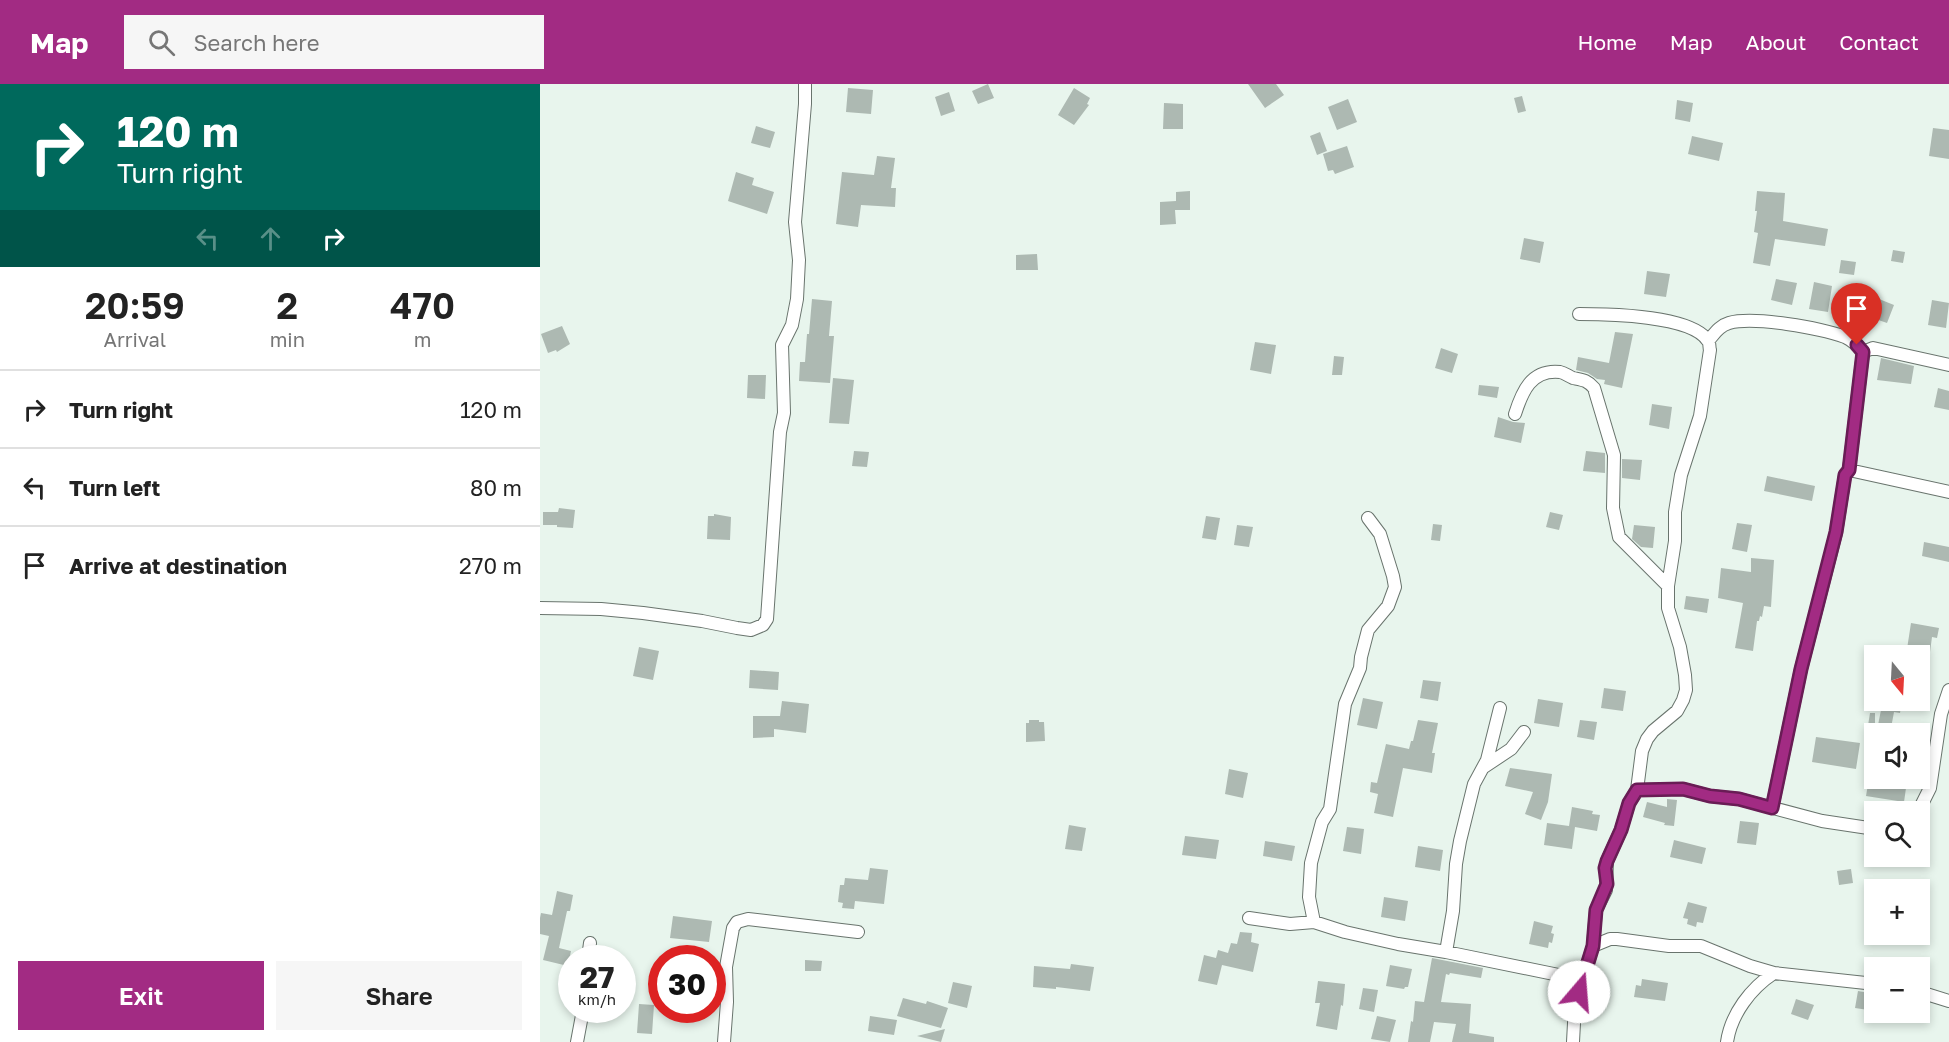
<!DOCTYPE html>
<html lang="en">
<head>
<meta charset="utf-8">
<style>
	:root { --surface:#fff; --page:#f6f6f6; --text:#222; --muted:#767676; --line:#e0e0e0; --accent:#a22b83 }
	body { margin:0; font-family:"Golos Text",sans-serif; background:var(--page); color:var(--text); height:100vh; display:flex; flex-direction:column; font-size:22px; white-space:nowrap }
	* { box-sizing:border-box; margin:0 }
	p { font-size:20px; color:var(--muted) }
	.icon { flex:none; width:33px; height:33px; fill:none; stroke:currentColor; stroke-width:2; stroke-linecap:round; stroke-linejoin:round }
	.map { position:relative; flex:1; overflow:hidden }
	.panel { display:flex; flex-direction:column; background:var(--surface); width:540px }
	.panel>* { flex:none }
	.top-card { background:#00695c; color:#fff; overflow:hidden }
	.needle { width:39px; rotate:162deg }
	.fabs { position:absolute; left:1324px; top:561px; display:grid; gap:12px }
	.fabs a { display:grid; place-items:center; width:66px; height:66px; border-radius:0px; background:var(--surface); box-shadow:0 3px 9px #0003; font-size:30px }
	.speed { position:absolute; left:18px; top:861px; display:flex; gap:12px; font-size:30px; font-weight:700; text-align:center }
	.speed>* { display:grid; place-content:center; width:78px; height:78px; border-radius:50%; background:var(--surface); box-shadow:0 3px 9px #0003; line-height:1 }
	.speed small { font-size:15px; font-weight:400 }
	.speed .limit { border:9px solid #d22; background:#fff; color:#111 }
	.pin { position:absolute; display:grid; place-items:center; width:51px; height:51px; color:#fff; margin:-62px -26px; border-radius:50% 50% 50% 0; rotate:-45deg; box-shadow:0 0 6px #0007 }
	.pin .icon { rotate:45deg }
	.me { position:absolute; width:66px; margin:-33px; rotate:18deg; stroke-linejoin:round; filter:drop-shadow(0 0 4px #0008) }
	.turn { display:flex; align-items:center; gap:21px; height:126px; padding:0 18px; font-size:27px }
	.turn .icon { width:78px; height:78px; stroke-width:2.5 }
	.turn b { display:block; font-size:42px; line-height:51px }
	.lanes { display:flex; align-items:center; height:57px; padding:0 18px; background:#0003; justify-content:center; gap:30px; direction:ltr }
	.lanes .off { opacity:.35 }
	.eta { display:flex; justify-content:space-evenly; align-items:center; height:102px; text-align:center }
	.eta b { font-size:36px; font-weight:600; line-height:42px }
	.cta { display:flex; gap:12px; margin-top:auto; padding:12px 18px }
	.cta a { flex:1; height:69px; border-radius:0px; background:var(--accent); color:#fff; font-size:24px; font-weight:600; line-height:69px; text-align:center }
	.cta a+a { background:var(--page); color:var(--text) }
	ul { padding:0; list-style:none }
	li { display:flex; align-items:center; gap:18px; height:78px; padding:0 18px; border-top:2px solid var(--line) }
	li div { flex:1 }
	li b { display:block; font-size:22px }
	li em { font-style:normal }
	header { display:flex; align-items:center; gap:36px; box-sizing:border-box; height:84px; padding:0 30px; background:var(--accent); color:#fff }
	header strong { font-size:28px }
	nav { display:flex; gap:33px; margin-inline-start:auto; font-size:21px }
	.search { width:420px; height:54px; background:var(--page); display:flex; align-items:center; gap:15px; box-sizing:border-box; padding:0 21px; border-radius:0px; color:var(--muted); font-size:22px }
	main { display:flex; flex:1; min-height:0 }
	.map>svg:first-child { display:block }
</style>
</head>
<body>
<header>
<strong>Map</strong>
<div class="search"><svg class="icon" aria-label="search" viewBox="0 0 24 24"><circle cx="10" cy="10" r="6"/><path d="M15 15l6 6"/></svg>Search here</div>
<nav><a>Home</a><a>Map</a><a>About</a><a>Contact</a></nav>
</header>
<main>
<section class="panel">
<div class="top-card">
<div class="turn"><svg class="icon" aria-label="right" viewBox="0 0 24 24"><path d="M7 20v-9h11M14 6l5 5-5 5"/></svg><div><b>120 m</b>Turn right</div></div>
<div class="lanes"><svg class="icon off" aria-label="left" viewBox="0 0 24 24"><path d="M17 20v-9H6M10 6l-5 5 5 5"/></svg><svg class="icon off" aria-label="ahead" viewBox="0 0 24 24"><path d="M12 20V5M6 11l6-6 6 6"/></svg><svg class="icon" aria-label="right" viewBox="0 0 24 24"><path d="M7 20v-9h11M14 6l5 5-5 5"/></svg></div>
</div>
<div class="eta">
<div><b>20:59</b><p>Arrival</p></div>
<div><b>2</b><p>min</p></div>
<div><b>470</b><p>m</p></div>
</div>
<ul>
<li><svg class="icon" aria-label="right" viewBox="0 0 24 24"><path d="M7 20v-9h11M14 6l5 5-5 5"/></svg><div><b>Turn right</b></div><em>120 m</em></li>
<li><svg class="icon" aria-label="left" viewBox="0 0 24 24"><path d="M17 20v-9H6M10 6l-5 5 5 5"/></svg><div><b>Turn left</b></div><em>80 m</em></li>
<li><svg class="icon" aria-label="arrive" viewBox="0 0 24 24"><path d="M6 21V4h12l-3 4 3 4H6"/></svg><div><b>Arrive at destination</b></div><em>270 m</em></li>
</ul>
<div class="cta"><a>Exit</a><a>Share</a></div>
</section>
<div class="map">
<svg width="1409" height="958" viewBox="0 0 1409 958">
	<rect width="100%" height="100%" fill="#e8f5ed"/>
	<path fill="#adb9b2" d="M448 0 454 14 438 20 432 7Z
		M708 0H736L744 11 725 24Z
		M308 4 333 6 331 30 306 28Z
		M534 4 550 14 547 20 549 21 534 41 518 31Z
		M409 8 415 27 401 32 395 13Z
		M982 12 986 27 978 29 974 14Z
		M808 15 817 38 797 46 788 23Z
		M1137 16 1153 19 1150 38 1135 35Z
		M624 19 643 20V45H623Z
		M216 42 235 48 230 64 211 59Z
		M1393 44 1409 46V75L1389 72Z
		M780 48 787 67 777 71 770 52Z
		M1152 52 1183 59 1179 77 1148 70Z
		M807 62 814 83 795 90 793 86 788 87 783 70Z
		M337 72 355 74 351 104H356L355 123 321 121 318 143 296 140 302 88 334 91Z
		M196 88 214 94 212 101 234 108 227 130 188 117Z
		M650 107V126H635L636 140 620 141V118L636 117V108Z
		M1217 107 1245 109 1243 137 1288 145 1285 162 1235 155 1230 182 1213 179 1218 149 1214 148 1217 127H1215Z
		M984 154 1004 158 1000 179 980 175Z
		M1353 166 1365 168 1363 179 1351 177Z
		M497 170 498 186H476V171Z
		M1301 176 1316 178 1314 191 1299 189Z
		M1107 187 1130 190 1126 213 1104 210Z
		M1236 195 1257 199 1252 221 1231 216Z
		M1274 198 1292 202 1288 228 1269 225Z
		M1334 213 1354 221 1347 239 1327 232Z
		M272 215 292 217 289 252H294L290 299 259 297 260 278H265L267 250H269Z
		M1392 216 1409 219 1406 244 1388 241Z
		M22 242 30 260 17 268 16 266 8 269 1 250Z
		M1075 248 1093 250 1082 304 1064 300 1065 296 1057 295 1048 289 1036 286 1038 273 1069 279Z
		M715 258 736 261 731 290 710 286Z
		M901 264 918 270 912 289 895 284Z
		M794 272 804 273 802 291H792Z
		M1341 274 1374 282 1371 300 1337 296Z
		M208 291H226L225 315 207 314Z
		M293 294 314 296 309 340 289 339Z
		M939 301 959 303 957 314 938 311Z
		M1398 304 1409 307V326L1394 323Z
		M1112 320 1132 323 1129 345 1109 341Z
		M958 333 973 338 985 339 981 359 954 353Z
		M314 367 329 368 327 383 312 382Z
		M1046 367 1065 369V389L1043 387Z
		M1082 375 1102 376 1100 396 1082 394Z
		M1227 392 1275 402 1272 417 1224 407Z
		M19 424 35 426 33 444 17 443V441H3V428H18Z
		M1010 428 1023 431 1019 446 1006 443Z
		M174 430 191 433 190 456 167 455 168 432H174Z
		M666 432 680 434 676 456 662 454Z
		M1197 439 1212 441 1207 468 1192 465Z
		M893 440 902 441 900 457 891 456Z
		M697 441 713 443 709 463 694 461Z
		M1094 441 1115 443 1113 464 1101 463 1092 455Z
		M1384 458 1409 463V478L1382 472Z
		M1211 474 1234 476 1231 523 1224 522 1222 533 1220 532 1219 537H1217L1213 567 1195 564 1203 519 1178 514 1181 484 1211 488Z
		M1146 512 1169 515 1167 529 1144 525Z
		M1371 539 1399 544 1397 554 1392 553 1390 568 1367 565Z
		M99 563 119 567 113 596 93 592Z
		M210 586 239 588 238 606 209 604Z
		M883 596 901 598 898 617 880 614Z
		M1064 604 1086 607 1083 627 1061 624Z
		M823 614 843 618 837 645 817 641Z
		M998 615 1023 619 1019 643 994 639Z
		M1343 616H1362L1360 629 1354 628 1351 644 1358 645V650H1335V656L1326 654 1330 629H1335V640L1338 641Z
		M242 617 269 620 266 649 234 645V653L213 654V632H240Z
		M489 636H499V638H504L505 657 486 658V639H489Z
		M878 636 898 639 892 669H895L892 689 863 684 853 733 834 729 838 710 830 708 831 698 837 699 846 660 869 665 871 657H873Z
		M1040 636 1057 638 1054 656 1037 653Z
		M1276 653 1320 659 1316 685 1272 678Z
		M970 684 1012 690 1008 718 1001 736 985 730 993 708 965 702Z
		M689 685 708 689 703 714 685 710Z
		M1329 694 1367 697 1364 718 1326 712Z
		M1127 715 1137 716 1134 742 1124 741 1125 739 1103 733 1107 718 1127 723Z
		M1032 723 1053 727 1052 730 1060 731 1057 747 1035 743 1032 765 1004 761 1007 739 1029 742Z
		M1200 737 1219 739 1216 761 1197 759Z
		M529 741 546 744 542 767 525 765Z
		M807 743 824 745 821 770 803 767Z
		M645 752 679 756 676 775 642 771Z
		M1134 756 1166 764 1162 780 1130 773Z
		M725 757 755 762 752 777 723 772Z
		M878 762 903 766 900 787 875 783Z
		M330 784 348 786 344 820 315 817 314 825 302 824 303 819 298 818 300 801H304L305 794 328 796Z
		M1311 785 1313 799 1299 801 1297 787Z
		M17 807 33 811 30 827H27L19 864 31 867 28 882 3 876 9 852 0 850V834L1 829 12 831Z
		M844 813 868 817 865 837 841 833Z
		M1148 818 1167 823 1163 839 1157 838 1156 843 1147 840 1148 835 1143 834Z
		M133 832 172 837 169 858 130 854Z
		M994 837 1013 842 1011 849 1014 850 1012 859 1009 858 1008 864 989 860Z
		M700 848 712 849 711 858 719 860 713 888 682 881 677 901 658 897 664 871 676 874 678 866 688 869 691 859 697 860Z
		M892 874 943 884 941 894 910 889 909 891 906 890 901 918 931 920 929 949 954 953V958H912L916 940 894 938 890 958H868L871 937 873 938 875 917 884 918Z
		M265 876 282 877 281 887H265Z
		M531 880 554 883 550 907 516 903V905L493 903 494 882 530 885Z
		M850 881 872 885 868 903H865L864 905 846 902Z
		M1102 895 1128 899 1125 917 1094 913 1096 901 1101 902Z
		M778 897 805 900 803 922 801 921 797 946 776 942 780 919H775Z
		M413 898 432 902 427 924 408 919Z
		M823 904 838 906 834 928 819 925Z
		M1318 907 1335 910V927L1315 924Z
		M363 914 386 920 387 917 408 924 401 944 357 932Z
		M1256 915 1274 921 1268 936 1251 930Z
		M99 920 114 921 112 950 97 949Z
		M330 932 357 936 354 951 328 947Z
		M837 932 856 936 850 958 831 955Z
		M405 945 401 958 377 952Z"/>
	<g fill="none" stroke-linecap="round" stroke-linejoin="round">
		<g stroke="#69746d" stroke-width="14">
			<path id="street" d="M1168 257C1175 249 1179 242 1189 239 1214 232 1280 244 1305 253 1312 256 1318 262 1323 268
				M975 330C982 308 991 285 1020 288 1025 289 1028 292 1033 294 1043 296 1047 296 1054 304L1074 371 1073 424 1079 453 1128 502
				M1309 386 1323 268 1333 264 1409 281
				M0 524 61 525 103 529 162 537 197 544 211 546 223 541 227 535 240 348 244 329 242 261 252 241 257 215 259 176 255 138 265 20V0
				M944 683 971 665 984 648
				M1097 706 1143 705 1170 712 1199 715 1282 737 1335 745
				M1232 724 1261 585 1296 449 1305 391 1309 386 1409 408
				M1378 728 1390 704 1401 630 1409 606
				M709 834 750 840 774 838 805 848 858 860 906 868 1043 896
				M774 838 769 813 771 779 782 738 790 725 805 620 820 584 821 573 828 546 848 522 855 503 853 492 840 450 828 434
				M1053 862 1070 855H1077L1129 862H1161L1210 882 1234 889 1335 900
				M906 868 913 827 916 780 920 757 934 700 947 676 960 624
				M48 874 50 859
				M1380 908 1409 917
				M37 958 43 926
				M184 958 187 918 186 883 193 844 197 838 208 835 318 848
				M1033 958 1035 920 1053 862 1056 826 1066 806 1067 777 1081 746 1089 719 1097 706 1102 667 1107 655 1113 647 1137 627 1143 616 1146 606 1145 591 1140 563 1128 524V502L1135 457V428L1141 391 1160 332 1170 266C1169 263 1170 259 1168 257 1152 231 1066 230 1039 230
				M1187 958C1191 930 1211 904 1234 889"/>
		</g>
		<use href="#street" stroke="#fff" stroke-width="12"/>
	</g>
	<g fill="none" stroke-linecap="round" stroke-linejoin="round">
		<g stroke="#691c55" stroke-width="15">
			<path id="route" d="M1039 908 1053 862 1056 826 1067 800 1065 784 1067 777 1081 746 1089 719 1097 706 1143 705 1170 712 1199 715 1232 724 1261 585 1296 448 1305 391 1309 386 1323 268 1317 261"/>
		</g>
		<use href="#route" stroke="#a22b83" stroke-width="10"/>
	</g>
</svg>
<div class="fabs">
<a><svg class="needle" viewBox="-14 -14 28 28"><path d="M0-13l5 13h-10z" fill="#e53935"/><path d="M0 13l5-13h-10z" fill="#767676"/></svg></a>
<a><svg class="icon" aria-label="sound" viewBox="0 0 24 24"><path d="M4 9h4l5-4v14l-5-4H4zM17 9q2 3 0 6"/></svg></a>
<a><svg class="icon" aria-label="search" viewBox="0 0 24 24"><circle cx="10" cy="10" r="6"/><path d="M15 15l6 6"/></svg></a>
<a>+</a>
<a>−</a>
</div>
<div class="speed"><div>27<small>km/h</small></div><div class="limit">30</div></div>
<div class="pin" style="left:1317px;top:261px;background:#d93025"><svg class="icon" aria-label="arrive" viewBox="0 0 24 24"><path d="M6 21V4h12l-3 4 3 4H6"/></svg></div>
<svg class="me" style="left:1039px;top:908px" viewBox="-20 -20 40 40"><circle r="19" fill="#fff"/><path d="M0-13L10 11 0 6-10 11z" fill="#a22b83"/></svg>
</div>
</main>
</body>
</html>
